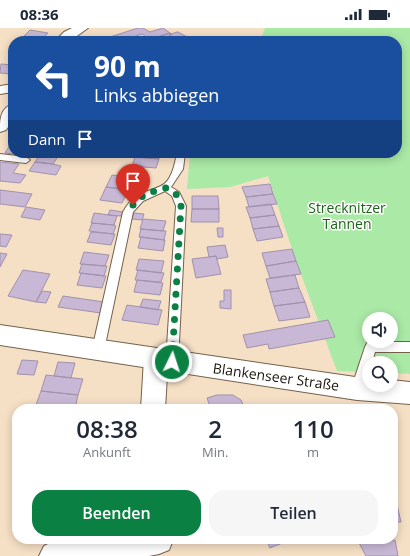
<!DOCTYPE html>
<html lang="de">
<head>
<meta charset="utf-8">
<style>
	:root { --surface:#fff; --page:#f6f6f7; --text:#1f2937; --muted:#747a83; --accent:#0b8043 }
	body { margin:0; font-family:"Open Sans",sans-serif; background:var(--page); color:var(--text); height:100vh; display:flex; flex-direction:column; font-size:15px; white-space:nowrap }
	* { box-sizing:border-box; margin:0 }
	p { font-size:13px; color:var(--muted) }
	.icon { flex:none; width:22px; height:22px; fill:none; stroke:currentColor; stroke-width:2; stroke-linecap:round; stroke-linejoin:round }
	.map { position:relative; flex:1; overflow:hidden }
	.side { position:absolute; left:12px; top:376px; width:386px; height:140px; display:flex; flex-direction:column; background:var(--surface); border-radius:16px; box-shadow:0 2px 10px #0003 }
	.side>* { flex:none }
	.banner { position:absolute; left:8px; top:8px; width:394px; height:122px; border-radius:16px; box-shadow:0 2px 10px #0003; background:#1a4fa0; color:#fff; overflow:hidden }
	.controls { position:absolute; left:362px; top:284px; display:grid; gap:8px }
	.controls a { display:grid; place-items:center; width:36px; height:36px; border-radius:50%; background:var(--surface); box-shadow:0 2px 10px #0003; font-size:20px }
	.pin { position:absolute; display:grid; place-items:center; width:34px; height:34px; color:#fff; margin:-41px -17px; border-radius:50% 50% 50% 0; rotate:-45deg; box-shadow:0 0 4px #0007 }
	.pin .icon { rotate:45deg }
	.me { position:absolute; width:44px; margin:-22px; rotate:4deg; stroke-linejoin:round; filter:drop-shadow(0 0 3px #0008) }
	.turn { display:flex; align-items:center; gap:14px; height:84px; padding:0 20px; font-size:18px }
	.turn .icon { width:52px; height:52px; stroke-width:2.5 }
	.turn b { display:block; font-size:28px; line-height:34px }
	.then { display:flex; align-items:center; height:38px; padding:0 20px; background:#0003; gap:8px; font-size:15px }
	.eta { display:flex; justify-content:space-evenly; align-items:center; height:68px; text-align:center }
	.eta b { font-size:24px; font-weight:600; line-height:28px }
	.cta { display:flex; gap:8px; margin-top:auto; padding:8px 20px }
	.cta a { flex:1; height:46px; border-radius:16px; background:var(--accent); color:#fff; font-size:16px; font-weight:600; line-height:46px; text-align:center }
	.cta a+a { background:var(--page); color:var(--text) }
	.status { display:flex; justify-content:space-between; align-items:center; height:28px; padding:0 20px; background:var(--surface); direction:ltr }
	.status svg { height:11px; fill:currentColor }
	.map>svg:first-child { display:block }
</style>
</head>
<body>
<div class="status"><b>08:36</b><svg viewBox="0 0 49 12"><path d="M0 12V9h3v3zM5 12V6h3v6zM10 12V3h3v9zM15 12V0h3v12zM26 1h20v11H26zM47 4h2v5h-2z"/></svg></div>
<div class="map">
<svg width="410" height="528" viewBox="0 0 410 528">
	<rect width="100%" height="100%" fill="#f5dfc5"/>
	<path fill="#abe9a6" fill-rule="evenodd" d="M265 0H410V346L391 345V335H369V344L337 343 296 233 268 148 230 159 187 161 190 125H397V13H260ZM369 291H391V313H369Z"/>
	<path fill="#c8b8d5" stroke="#a192ad" d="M138 0H143L150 4 163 0 170 5 150 12 142 6 121 13H115L110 9Z
		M30 2 48 5 41 12 23 9Z
		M177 4H178L189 10 178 13 169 7Z
		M170 5 172 6 169 7 172 9 161 13 154 10Z
		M1 36 13 37V46L0 45Z
		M13 112V125H26L25 127 5 125Z
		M41 125H44L59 127 53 136 35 134Z
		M137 125H160L159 131 135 129Z
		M135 129 159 131 156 140 132 138Z
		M0 134 19 136 13 145 26 147 20 155 0 153Z
		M35 134 53 136 61 138 56 147 29 143Z
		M112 147 133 150 128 162 106 159Z
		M270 156 273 166 246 169 242 159Z
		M106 159 128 162 122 175 100 172Z
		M0 162 32 166 25 179 0 176Z
		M273 166 277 176 249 179 246 169Z
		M192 168H218L219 181H192Z
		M271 176 275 187 250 190 246 179Z
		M26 179 45 182 40 192 21 189Z
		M192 181H219V194H191Z
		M110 182 123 184 121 188 108 187Z
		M94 185 117 188 114 197 91 195Z
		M134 185 144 186 142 192 132 191Z
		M275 187 279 198 253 201 250 190Z
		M143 191 166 193 163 203 140 201Z
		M92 195 114 197 116 198 113 206 89 203Z
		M279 198 283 209 257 213 253 201Z
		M217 200H223V209H218Z
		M141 201 166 203 164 212 139 209Z
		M91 204 115 206 111 217 87 214Z
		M0 206 12 207 6 219 0 218Z
		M141 209 165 212 163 223 138 220Z
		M225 217 228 229 217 231 216 228 209 229 207 219Z
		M292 221 296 233 266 238 262 225Z
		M84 224 109 227 105 238 80 236Z
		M0 225 7 226 0 239Z
		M216 228 221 246 196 250 192 231Z
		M139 231 164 233 161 245 136 242Z
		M296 233 301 246 270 250 266 238Z
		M82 236 105 238H107L104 248 79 245Z
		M23 242 50 246 36 274 8 268Z
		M138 242 164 245 161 254 135 252Z
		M81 245 106 248 102 260 77 257Z
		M295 247 299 260 270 264 266 251Z
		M137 252 163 255 160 267 134 264Z
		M299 260 305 274 274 278 270 264Z
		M224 262H231V281L220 280V273H224Z
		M42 263 51 264 46 275 36 274Z
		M63 268 104 274 101 285 58 279Z
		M143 271 161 273 158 282 140 279Z
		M305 274 310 289 279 293 274 278Z
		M127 277 162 282 158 297 122 292Z
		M328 292 335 309 269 321 268 316 247 320 243 307Z
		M22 332 38 333 34 347 17 346Z
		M58 334 75 335 71 350 54 348Z
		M46 347 83 351 78 367 41 363Z
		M41 363 78 367 75 381 36 377Z
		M217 367H233L241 372 245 381H211L207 370Z
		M36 377 75 381H35Z
		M17 454V499L14 500Z
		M393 459 401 494H393Z
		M266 511H292L270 520Z
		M395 512 398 528H366L358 513Z"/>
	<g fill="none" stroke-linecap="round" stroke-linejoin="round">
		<g stroke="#74614a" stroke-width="2">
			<path id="service" d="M177 125H185L183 141 171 159 179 164 186 178 178 334 176 338 172 339 168 338 166 334 176 178 172 168 165 163 143 173 133 184 104 322 102 326 98 327 94 326 92 322 123 184C136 162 142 167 161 158 172 153 175 135 177 125Z
				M0 126 26 129 30 132 26 135 0 132Z
				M371 314H410V324H375L372 335H369C369 345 366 355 361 365L357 367 353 365 351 361 365 319 367 315Z"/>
		</g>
		<g stroke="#74614a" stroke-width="2">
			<path id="minor" d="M72 0H88L70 13H55L64 4Z
				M13 56V64L0 66V58Z
				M13 76V92L6 102 0 104C0 92 0 80 13 76Z
				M156 321 164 324 168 331 165 381H141L144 331 148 324Z
				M70 511H173V512L169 522 159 526 149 528H39L44 518 54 513Z"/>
		</g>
		<g stroke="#74614a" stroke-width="2">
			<path id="secondary" d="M0 297 369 351V357H391V352L410 354V376L357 372 0 317Z"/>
		</g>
		<use href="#service" fill="#fff" fill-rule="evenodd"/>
		<use href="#minor" fill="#fff" fill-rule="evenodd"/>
		<use href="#secondary" fill="#fff" fill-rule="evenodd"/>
	</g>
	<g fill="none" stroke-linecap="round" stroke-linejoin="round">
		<path stroke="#0b8043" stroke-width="7" stroke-dasharray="0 12.6" d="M133 177 145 166 166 160 176 166 181 178 172 334"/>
	</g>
	<g text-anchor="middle" stroke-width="3" stroke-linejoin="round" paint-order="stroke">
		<g font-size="14" fill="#1b6218" stroke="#fff">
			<text x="347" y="185">Strecknitzer<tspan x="347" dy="16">Tannen</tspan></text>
		</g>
		<g font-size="14" fill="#1b140a" stroke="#fff">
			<text transform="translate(276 349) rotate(8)" y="5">Blankenseer Straße</text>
		</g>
	</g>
</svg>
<div class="controls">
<a><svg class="icon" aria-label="sound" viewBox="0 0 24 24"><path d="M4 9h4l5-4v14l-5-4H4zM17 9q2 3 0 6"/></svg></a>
<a><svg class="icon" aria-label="search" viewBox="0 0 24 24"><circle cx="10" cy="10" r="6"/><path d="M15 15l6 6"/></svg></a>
</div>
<div class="pin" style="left:133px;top:177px;background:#d93025"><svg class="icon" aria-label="arrive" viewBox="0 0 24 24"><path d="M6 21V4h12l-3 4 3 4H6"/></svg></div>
<svg class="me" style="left:172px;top:334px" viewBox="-20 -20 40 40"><circle r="17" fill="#0b8043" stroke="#fff" stroke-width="3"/><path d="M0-11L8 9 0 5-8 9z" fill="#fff"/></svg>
<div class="banner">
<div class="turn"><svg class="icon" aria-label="left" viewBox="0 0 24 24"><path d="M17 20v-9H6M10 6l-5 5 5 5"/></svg><div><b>90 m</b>Links abbiegen</div></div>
<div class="then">Dann<svg class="icon" aria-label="arrive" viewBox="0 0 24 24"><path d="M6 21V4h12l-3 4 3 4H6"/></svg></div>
</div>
<section class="side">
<div class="eta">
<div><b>08:38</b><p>Ankunft</p></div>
<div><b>2</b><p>Min.</p></div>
<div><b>110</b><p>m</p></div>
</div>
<div class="cta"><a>Beenden</a><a>Teilen</a></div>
</section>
</div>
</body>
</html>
